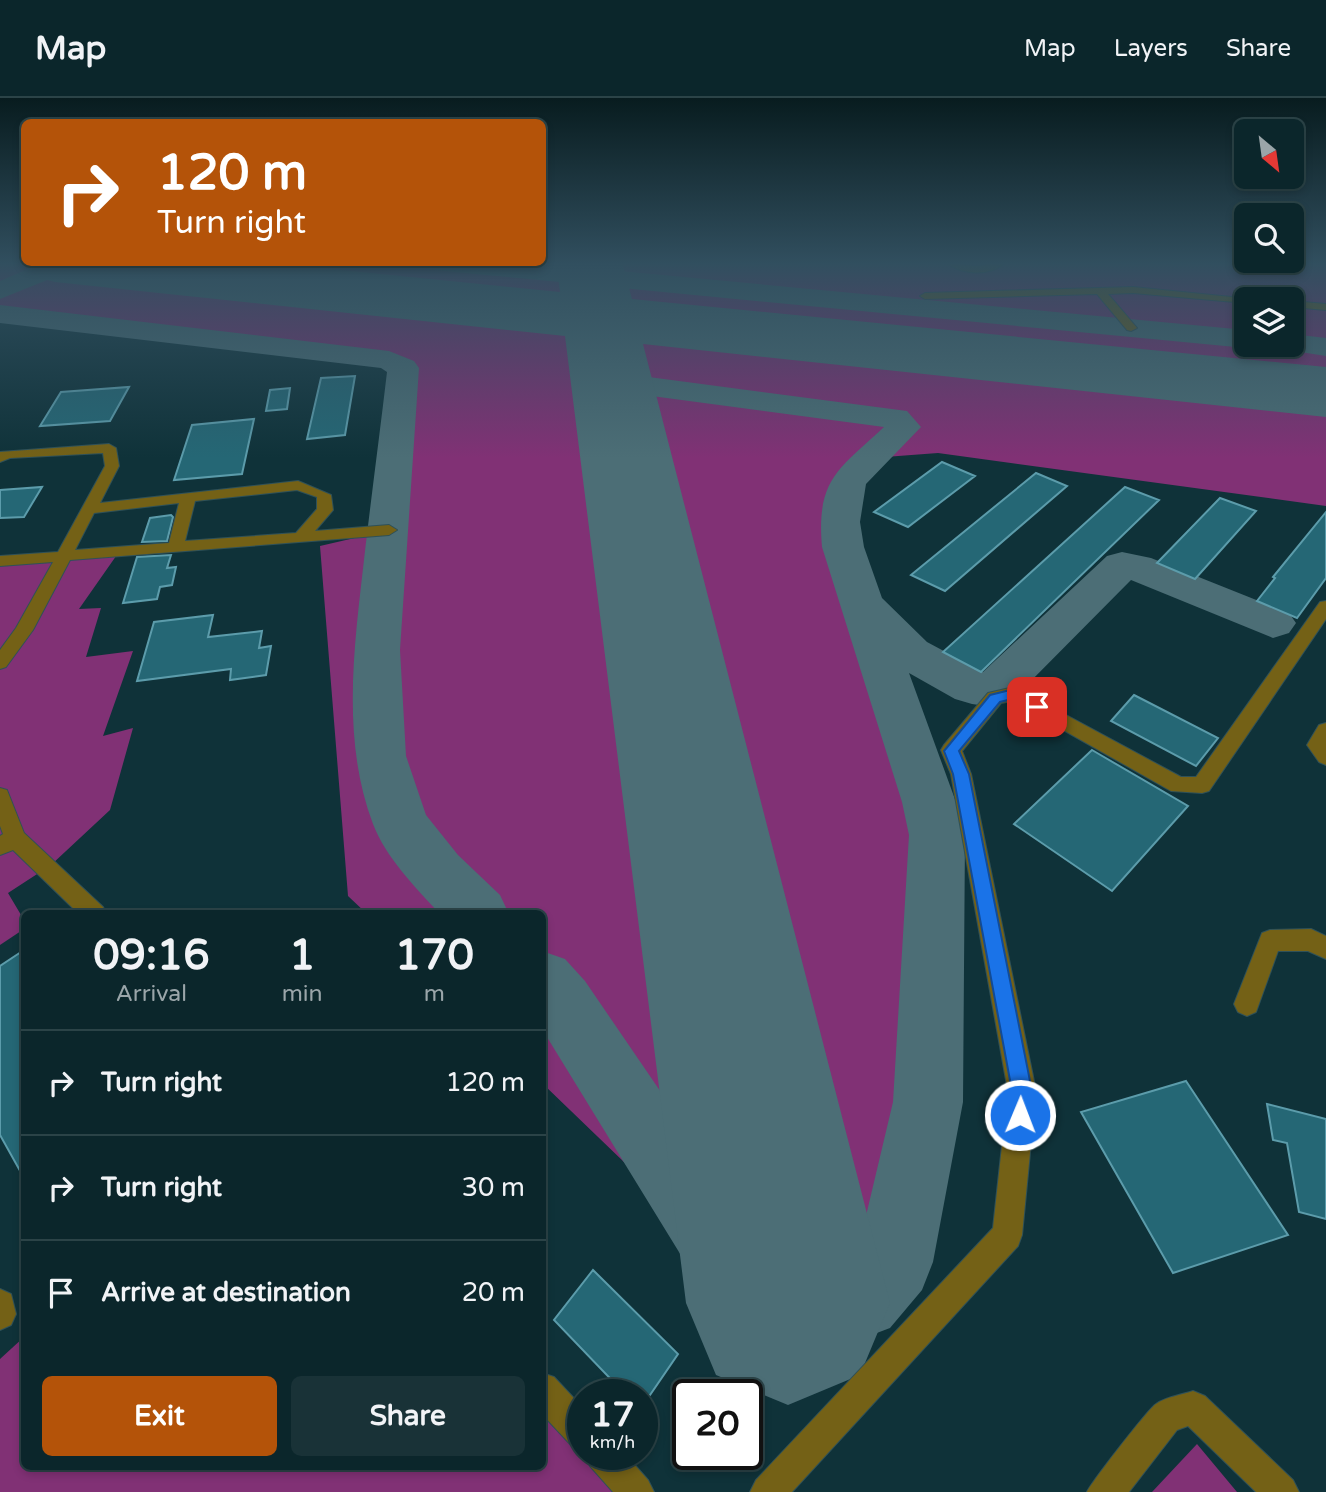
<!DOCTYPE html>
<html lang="en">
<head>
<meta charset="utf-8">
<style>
	:root { --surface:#0b262b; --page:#193237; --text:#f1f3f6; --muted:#9aa5a9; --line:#2b4347; --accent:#b45309 }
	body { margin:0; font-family:"Varela Round",sans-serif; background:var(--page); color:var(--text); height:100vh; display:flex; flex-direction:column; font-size:26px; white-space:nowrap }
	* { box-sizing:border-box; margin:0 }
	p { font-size:23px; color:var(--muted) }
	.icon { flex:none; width:38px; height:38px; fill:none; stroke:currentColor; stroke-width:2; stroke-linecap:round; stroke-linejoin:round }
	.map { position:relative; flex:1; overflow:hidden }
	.drawer { position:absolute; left:21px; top:812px; width:525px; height:560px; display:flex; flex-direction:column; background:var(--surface); border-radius:10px; box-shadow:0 4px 10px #0003,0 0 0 2px var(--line) }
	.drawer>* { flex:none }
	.guide { position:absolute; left:21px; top:21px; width:525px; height:147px; border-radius:10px; box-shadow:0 4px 10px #0003,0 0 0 2px var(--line); background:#b45309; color:#fff; overflow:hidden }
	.needle { width:46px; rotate:151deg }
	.fabs { position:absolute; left:1234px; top:21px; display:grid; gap:14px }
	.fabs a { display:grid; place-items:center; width:70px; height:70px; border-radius:10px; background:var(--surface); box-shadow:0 4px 10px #0003,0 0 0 2px var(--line); font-size:35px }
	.speed { position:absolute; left:567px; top:1281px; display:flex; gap:14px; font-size:35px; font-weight:700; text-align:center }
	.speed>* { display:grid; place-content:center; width:91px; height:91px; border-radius:50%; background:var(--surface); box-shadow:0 4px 10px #0003,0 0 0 2px var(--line); line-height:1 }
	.speed small { font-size:18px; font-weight:400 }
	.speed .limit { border:4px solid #111; border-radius:10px; background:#fff; color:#111 }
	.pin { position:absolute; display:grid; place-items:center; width:60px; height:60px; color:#fff; margin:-30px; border-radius:14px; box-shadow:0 4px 10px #0006 }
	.me { position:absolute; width:77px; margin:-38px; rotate:1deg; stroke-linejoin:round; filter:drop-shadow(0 0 5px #0008) }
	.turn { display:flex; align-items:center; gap:24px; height:147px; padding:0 21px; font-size:32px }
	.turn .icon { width:91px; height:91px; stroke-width:2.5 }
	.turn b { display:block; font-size:49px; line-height:60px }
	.eta { display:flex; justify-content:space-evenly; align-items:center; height:119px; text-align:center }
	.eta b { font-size:42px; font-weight:700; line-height:49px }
	.action { display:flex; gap:14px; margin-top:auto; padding:14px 21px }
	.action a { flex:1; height:80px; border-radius:10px; background:var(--accent); color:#fff; font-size:28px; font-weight:700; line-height:80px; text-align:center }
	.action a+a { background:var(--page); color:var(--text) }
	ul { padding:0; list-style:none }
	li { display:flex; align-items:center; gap:21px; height:105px; padding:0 21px; border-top:2px solid var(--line) }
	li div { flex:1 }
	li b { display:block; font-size:26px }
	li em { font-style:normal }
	header { display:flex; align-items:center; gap:42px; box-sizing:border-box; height:98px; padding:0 35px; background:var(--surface); border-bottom:2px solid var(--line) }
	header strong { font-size:33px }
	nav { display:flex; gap:38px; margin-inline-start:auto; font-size:24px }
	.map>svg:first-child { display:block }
</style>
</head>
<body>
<header>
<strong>Map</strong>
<nav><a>Map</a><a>Layers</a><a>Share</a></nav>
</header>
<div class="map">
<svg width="1326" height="1394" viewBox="0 0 1326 1394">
	<rect width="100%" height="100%" fill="#0f3239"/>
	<path fill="#813175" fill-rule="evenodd" d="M0 164H1326V408L938 355 885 359 848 383 840 424 843 449 929 704 937 737 928 1004 894 1164 861 1201 788 1205 754 1194 734 1170 543 986 542 816 366 815 348 798 320 448 389 432 410 333 413 265 400 258 0 211ZM1246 201H1292V247H1246Z
		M121 451 79 511 101 510 86 559 133 553 103 638 133 630 110 712 51 767 8 795 24 822V831L0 847V464Z
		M24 1239V1368H542L543 1283 583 1325V1356H613L649 1394H0V1261Z
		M1197 1346 1237 1394H1152Z"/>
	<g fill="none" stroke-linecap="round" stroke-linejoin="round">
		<path fill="#4c6e76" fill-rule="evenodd" d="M44 164H81L77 170 0 201V183Z
			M421 164H524L1246 232V247H1257L1246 250 434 172 425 170Z
			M0 207 389 253 414 263 419 270 400 552 406 658 426 717 458 757 500 797 509 816H440C416 790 386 760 373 726 340 639 355 543 365 453 372 393 380 334 387 274L381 270 0 225Z
			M1292 236 1326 240V258L1281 251 1278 247H1292Z
			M611 274 907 313 921 329 866 386 860 424 864 449 882 500 927 544 983 574 1107 458 1122 454 1151 460 1289 515 1296 525 1289 535 1273 540 1131 482 1013 601 986 608 972 606 955 601 909 575 956 704 965 737 963 1004 933 1164 922 1192 890 1230 861 1241 788 1245 726 1222 706 1198 542 931V853L565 861 585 883 762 1142 779 1162 788 1165 843 1162 860 1143 893 1004 909 737 902 704 822 449C816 381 839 371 884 329L599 291 595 284 599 277Z"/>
		<path fill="#4c6e76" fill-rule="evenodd" d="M22 164H262L560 194 556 164H622L632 201 1326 269V319L643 246 890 1205 860 1277 788 1307 716 1277 686 1205 565 238 55 184 32 178Z"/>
	</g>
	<path fill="#256775" stroke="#5c9cab" stroke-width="2" d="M355 278 345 337 307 341 321 280Z
		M129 289 110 323 40 328 61 294Z
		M290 290 287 311 266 313 270 292Z
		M254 321 242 376 174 382 192 327Z
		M942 364 975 378 908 429 874 414Z
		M1036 375 1067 388 945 493 911 477Z
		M42 389 24 419 0 420V392Z
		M1125 389 1159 402 981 574 943 554Z
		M1220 400 1256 413 1195 481 1157 465Z
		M1326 414V480L1297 520 1257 503 1275 480 1273 479Z
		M171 417 173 419 167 443 142 444 150 420Z
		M171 457 167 470 176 469 172 487 160 489 157 501 123 505 137 459Z
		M213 517 208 539 262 533 259 550 271 548 266 577 230 582 231 571 137 583 154 524Z
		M1134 597 1218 640 1196 668 1111 623Z
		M1092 652 1188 708 1112 793 1014 726Z
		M24 852V1080L0 1037V868Z
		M1186 983 1288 1137 1173 1175 1081 1014Z
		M1267 1006 1326 1021V1121L1299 1114 1287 1045 1273 1042Z
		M593 1172 678 1256 650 1297H626L554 1222Z"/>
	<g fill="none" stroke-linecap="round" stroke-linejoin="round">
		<g stroke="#2f5158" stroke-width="2">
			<path id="minor" d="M945 164 976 168 1006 164C990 179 962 177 945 164Z
				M1133 189 1251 201H1246V205L1133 195 1108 196 1137 230 1131 233 1127 232 1097 196 925 201 920 198 925 195Z
				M1292 203 1326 206V212L1292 209Z
				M109 346 116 350 119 368 100 405 298 383 331 397 333 412 315 433 389 427 397 432 389 437 70 462 33 532 6 569 0 571V552L16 530 53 464 0 468V458L58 454 105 368 103 355 10 360 0 364V354ZM297 392 317 399V411L296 435 185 443 195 403ZM179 405 169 445 75 452 94 415Z
				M1326 503V521L1209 693 1202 695 1171 693 1012 603 1001 605 962 653 971 676 1036 993 1022 1137 1018 1148 792 1394H750L756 1382 993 1130 1008 993 951 676 941 652 944 647 988 595 1014 589 1181 679H1196L1320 504Z
				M1326 625V667L1319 664 1307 647 1319 627Z
				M0 690 7 692 24 735 103 809 106 816H79L13 752 0 757V738L3 736 0 728Z
				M1311 831 1326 838V861L1308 853H1278L1256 914 1247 918 1238 914 1234 906 1262 835 1270 832Z
				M0 1191 11 1196 16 1216 11 1227 0 1232Z
				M542 1275 554 1279 583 1310V1352L571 1347 542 1316Z
				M1193 1293 1205 1298 1293 1382 1299 1394H1256L1188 1328 1177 1332 1129 1394H1087C1091 1385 1149 1310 1156 1306 1166 1299 1181 1297 1193 1293Z
				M585 1356H625L648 1382 654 1394H613L590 1368Z"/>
		</g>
		<use href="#minor" fill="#746116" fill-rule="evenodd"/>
	</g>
	<linearGradient id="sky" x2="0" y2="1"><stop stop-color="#081c1f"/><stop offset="0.46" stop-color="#314f5f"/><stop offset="1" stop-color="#314f5f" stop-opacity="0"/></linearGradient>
	<rect width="1326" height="360" fill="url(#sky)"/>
	<path fill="#1a73e8" stroke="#114b97" stroke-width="2" d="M1014 591 1042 605 1044 609 1042 612H1032L1012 601 1000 604 959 653 969 676 1032 993 1027 1024 1020 1027 1012 1024 1009 1017 1012 993 953 676 944 653 990 597Z"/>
</svg>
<div class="fabs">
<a><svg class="needle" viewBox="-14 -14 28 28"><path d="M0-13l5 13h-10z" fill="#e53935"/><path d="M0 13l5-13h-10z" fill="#9aa5a9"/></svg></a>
<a><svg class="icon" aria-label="search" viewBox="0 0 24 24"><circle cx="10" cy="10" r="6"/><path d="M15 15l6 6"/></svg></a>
<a><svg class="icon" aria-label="layers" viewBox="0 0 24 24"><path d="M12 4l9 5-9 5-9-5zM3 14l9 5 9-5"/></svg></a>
</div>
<div class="speed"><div>17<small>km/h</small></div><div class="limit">20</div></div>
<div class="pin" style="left:1037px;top:609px;background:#d93025"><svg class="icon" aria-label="arrive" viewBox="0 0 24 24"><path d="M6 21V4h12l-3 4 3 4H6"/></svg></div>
<svg class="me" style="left:1020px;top:1017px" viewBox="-20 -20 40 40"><circle r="17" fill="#1a73e8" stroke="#fff" stroke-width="3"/><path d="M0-11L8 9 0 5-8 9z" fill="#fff"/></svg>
<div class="guide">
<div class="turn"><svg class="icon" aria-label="right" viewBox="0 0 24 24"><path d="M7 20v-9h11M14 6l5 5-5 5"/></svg><div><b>120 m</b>Turn right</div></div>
</div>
<section class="drawer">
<div class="eta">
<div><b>09:16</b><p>Arrival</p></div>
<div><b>1</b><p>min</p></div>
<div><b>170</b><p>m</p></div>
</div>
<ul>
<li><svg class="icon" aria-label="right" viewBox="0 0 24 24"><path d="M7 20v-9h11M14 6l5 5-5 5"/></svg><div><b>Turn right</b></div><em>120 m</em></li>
<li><svg class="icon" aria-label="right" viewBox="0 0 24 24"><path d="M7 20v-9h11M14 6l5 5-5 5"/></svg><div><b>Turn right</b></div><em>30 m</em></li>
<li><svg class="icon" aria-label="arrive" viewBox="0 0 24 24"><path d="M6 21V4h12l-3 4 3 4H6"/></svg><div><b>Arrive at destination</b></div><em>20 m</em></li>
</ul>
<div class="action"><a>Exit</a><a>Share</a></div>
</section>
</div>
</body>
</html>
